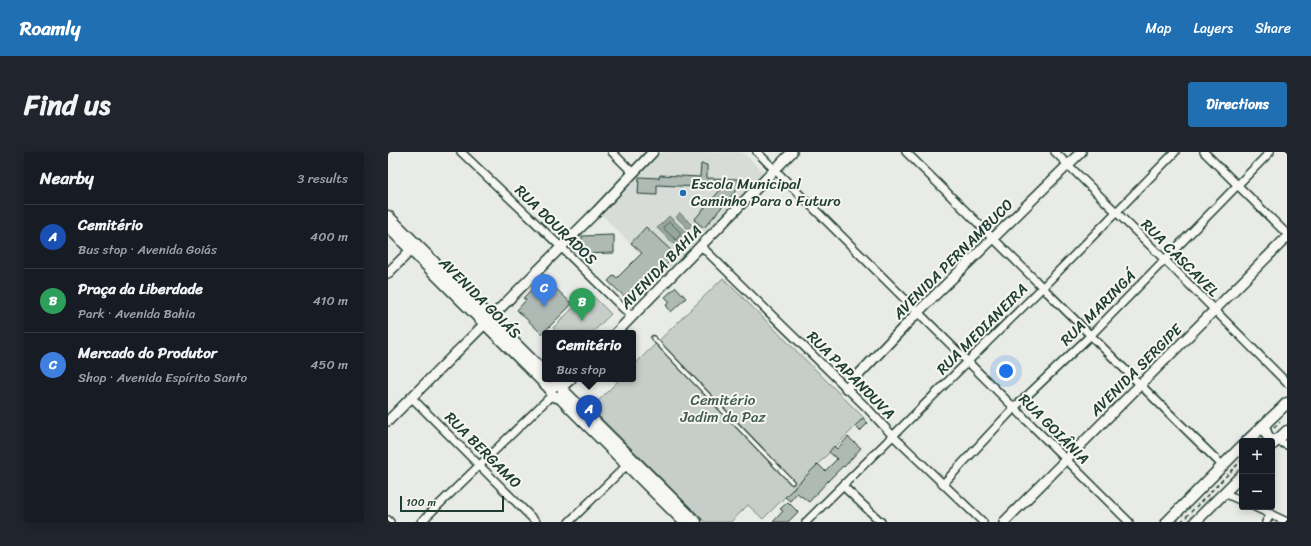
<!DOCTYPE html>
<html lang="en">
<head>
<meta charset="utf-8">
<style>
  :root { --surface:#171b24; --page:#20242c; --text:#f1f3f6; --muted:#9ea1a6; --line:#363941; --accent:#1f6fb2 }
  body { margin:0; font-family:Sriracha,sans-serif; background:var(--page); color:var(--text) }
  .controls { position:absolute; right:12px; bottom:12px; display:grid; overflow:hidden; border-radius:4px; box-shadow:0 2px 10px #0003 }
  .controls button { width:36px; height:36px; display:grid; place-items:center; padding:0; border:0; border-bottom:1px solid var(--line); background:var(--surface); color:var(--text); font:20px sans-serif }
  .scale { position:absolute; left:12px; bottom:10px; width:104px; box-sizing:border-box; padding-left:4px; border:2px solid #1f3d34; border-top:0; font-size:11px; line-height:14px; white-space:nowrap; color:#1f3d34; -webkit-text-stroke:3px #f6f6f2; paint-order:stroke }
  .you { position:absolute; left:618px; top:219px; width:14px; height:14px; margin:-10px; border:3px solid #fff; border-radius:50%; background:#1a73e8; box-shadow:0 0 0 6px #1a73e833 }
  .badge { display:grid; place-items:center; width:26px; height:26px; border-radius:50%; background:var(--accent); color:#fff; font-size:13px; font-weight:700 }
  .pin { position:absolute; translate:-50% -33px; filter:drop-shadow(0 1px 2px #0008) }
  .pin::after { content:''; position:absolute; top:21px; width:14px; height:12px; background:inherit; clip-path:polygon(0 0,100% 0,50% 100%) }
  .popup { position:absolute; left:154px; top:178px; width:94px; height:52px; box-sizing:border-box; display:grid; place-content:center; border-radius:4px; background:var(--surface); filter:drop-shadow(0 1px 3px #0005); font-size:13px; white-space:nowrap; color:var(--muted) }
  .popup b { font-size:15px; color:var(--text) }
  .popup::after { content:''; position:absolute; left:50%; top:100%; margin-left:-8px; border:8px solid transparent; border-top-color:var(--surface) }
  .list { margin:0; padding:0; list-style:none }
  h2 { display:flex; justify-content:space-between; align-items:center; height:52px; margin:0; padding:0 16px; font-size:17px }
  h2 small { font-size:13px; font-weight:400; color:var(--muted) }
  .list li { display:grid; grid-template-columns:26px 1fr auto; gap:12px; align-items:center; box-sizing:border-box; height:64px; padding:0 16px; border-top:1px solid var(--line) }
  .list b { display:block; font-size:15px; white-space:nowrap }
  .list p { margin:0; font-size:13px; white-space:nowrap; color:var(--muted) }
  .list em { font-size:13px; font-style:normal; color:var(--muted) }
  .map { position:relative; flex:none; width:899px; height:370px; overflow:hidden; border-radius:4px }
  header { display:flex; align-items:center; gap:24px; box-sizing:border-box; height:56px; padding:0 20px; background:var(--accent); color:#fff }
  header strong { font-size:19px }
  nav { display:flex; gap:22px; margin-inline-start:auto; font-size:14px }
  .intro { display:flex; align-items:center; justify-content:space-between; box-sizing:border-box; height:96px; padding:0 24px }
  h1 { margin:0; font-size:28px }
  .button { padding:10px 18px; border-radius:4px; background:var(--accent); color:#fff; font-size:14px; font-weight:700 }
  main { display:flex; gap:24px; padding:0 24px }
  aside { flex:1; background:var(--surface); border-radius:4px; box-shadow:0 2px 10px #0003 }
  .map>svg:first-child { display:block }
  .built { fill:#d8dcd8 }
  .green { fill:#c7cec9; stroke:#73867e }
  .water { fill:#99a6a0; stroke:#687c75 }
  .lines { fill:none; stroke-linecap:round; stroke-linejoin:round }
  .shore { stroke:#50675f; stroke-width:1 }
  .building { fill:#b0bab5; stroke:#1f3d34 }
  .service-casing { stroke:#1f3d34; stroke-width:6 }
  .minor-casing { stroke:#1f3d34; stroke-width:10 }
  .tertiary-casing { stroke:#1f3d34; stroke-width:12 }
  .secondary-casing { stroke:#1f3d34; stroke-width:13 }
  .path { stroke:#1f3d34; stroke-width:1.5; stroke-dasharray:4 3; stroke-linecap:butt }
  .service { stroke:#f6f6f2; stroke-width:3.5 }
  .minor { stroke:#f6f6f2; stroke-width:7 }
  .tertiary { stroke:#f6f6f2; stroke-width:9 }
  .secondary { stroke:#f6f6f2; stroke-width:10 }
  .poi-dot { fill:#1f6fb2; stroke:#f6f6f2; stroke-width:1.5 }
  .labels { text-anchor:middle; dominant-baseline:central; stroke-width:4; stroke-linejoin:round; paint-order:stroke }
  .poi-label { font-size:15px; fill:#1f3d34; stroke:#f6f6f2; text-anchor:start }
  .street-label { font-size:15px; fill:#1f3d34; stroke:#f6f6f2 }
  .park-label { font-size:15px; fill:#415a52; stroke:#f6f6f2 }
</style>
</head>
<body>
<header>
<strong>Roamly</strong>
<nav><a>Map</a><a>Layers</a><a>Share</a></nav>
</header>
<div class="intro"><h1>Find us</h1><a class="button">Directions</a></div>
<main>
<aside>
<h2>Nearby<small>3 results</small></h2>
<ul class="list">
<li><span class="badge" style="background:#1a4fb4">A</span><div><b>Cemitério</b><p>Bus stop · Avenida Goiás</p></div><em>400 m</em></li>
<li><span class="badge" style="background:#2e9e5b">B</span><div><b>Praça da Liberdade</b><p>Park · Avenida Bahia</p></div><em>410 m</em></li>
<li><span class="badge" style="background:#3f7fe0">C</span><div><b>Mercado do Produtor</b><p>Shop · Avenida Espírito Santo</p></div><em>450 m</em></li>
</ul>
</aside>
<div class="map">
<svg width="899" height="370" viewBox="0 0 899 370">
  <rect width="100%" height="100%" fill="#e9ebe7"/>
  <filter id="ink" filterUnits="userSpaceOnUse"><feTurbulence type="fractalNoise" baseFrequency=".025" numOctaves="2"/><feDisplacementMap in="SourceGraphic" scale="8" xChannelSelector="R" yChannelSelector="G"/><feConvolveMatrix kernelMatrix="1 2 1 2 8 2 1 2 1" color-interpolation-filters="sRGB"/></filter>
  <g filter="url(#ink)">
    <path class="built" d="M274 0H354L376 20 274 124 214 63Z"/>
    <g class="green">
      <path d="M335 126 476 266 375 367 360 353 343 370H317L203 256 232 227H245V214Z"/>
      <path d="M201 140 223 162 204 181H170L165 176Z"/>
    </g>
    <g class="water">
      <path d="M292 61 304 73 300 77 288 65Z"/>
      <path d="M281 64 300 82 288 94 269 76Z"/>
    </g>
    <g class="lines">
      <path class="shore" d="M282 70 293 81 288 88 276 77V75Z"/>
    </g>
    <g class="building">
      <path d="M313 12 319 13V26L350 27V36L316 76 306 68 334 36 269 33V43L250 42 251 25 271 26 272 23 312 25Z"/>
      <path d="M258 75 288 103 272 119 271 117 241 149 220 129 226 123 229 126 254 101 243 91Z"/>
      <path d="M226 83V101L194 102V84Z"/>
      <path d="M156 125 184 152 154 182 129 158 138 148 135 146Z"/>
      <path d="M288 135 298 146 283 160 278 153 282 150 277 145Z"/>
      <path d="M475 266 480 271 472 279 467 274Z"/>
      <path d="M460 285 473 296 456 315 455 314 438 331 421 350 409 341 402 349 397 345 430 312 437 319 449 307 441 300 446 294 449 297Z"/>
      <path d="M400 350 410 360 400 370H385L395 359 392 357Z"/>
    </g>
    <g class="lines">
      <g class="service-casing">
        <path id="service" d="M265 186 404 330"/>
      </g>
      <g class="minor-casing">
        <g id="minor">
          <path d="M73 0 173 95 244 165"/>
          <path d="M224 0 245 21"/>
          <path d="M369 0 741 370"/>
          <path d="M518 0C624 104 728 210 834 313"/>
          <path d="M667 0 776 107 899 231"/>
          <path d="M816 0 899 82"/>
          <path d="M313 94 480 257 505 284 595 370"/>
          <path d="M24 246 148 370"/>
          <path d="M889 289 899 293"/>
          <path d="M556 331 626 256 703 183 882 0"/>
          <path d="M455 334 493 370"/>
          <path d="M836 341 854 349"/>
          <path d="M867 355 899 370"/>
          <path d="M0 368 2 370"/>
          <path d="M33 370 164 243"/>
          <path d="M181 370 241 311"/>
          <path d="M418 370 655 135 787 0"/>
          <path d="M878 370 883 362"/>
        </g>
      </g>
      <g class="tertiary-casing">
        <g id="tertiary">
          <path d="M0 121 23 98"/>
          <path d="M228 181 404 0"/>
          <path d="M174 235 183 227"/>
          <path d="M458 236 530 160 693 0"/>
          <path d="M0 269 209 59 265 0"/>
          <path d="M616 370 899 85"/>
        </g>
      </g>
      <g class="secondary-casing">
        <g id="secondary">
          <path d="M0 64 157 221"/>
          <path d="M0 75 163 238"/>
          <circle cx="169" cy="239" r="6"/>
          <path d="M176 239 308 370"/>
          <path d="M171 245 296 370"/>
          <path d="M876 273C878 281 879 288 889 289"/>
          <path d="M859 289 899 251"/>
          <path d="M885 292 899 279"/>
          <path d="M779 370 854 294"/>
          <path d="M807 370 854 323"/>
        </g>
      </g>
      <g class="path">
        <path d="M886 276 892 270"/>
        <path d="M793 370 854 308"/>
      </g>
      <use href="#service" class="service"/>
      <use href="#minor" class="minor"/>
      <use href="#tertiary" class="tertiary"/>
      <use href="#secondary" class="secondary"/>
    </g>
  </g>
  <circle class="poi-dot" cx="295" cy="41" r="4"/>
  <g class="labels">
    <g class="poi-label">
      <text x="303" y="32">Escola Municipal<tspan x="303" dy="17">Caminho Para o Futuro</tspan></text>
    </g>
    <g class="street-label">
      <text transform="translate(168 73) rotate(44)">RUA DOURADOS</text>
      <text transform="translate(792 106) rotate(45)">RUA CASCAVEL</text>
      <text transform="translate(565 107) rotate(-45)">AVENIDA PERNAMBUCO</text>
      <text transform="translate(273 115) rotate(-46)">AVENIDA BAHIA</text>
      <text transform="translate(92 146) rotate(45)">AVENIDA GOIÁS</text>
      <text transform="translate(710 156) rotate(-45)">RUA MARINGÁ</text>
      <text transform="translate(594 177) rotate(-45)">RUA MEDIANEIRA</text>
      <text transform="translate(748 218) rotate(-45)">AVENIDA SERGIPE</text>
      <text transform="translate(463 223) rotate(45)">RUA PAPANDUVA</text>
      <text transform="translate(666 277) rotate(45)">RUA GOIÂNIA</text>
      <text transform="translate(95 298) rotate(45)">RUA BERGAMO</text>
    </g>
    <g class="park-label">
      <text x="335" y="248">Cemitério<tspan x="335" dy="17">Jadim da Paz</tspan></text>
    </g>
  </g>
</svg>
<div class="controls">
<button>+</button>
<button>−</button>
</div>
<div class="scale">100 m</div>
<div class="you"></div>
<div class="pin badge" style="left:201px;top:276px;background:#1a4fb4">A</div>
<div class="popup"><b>Cemitério</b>Bus stop</div>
<div class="pin badge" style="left:194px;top:169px;background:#2e9e5b">B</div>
<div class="pin badge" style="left:156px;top:155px;background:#3f7fe0">C</div>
</div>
</main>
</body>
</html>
